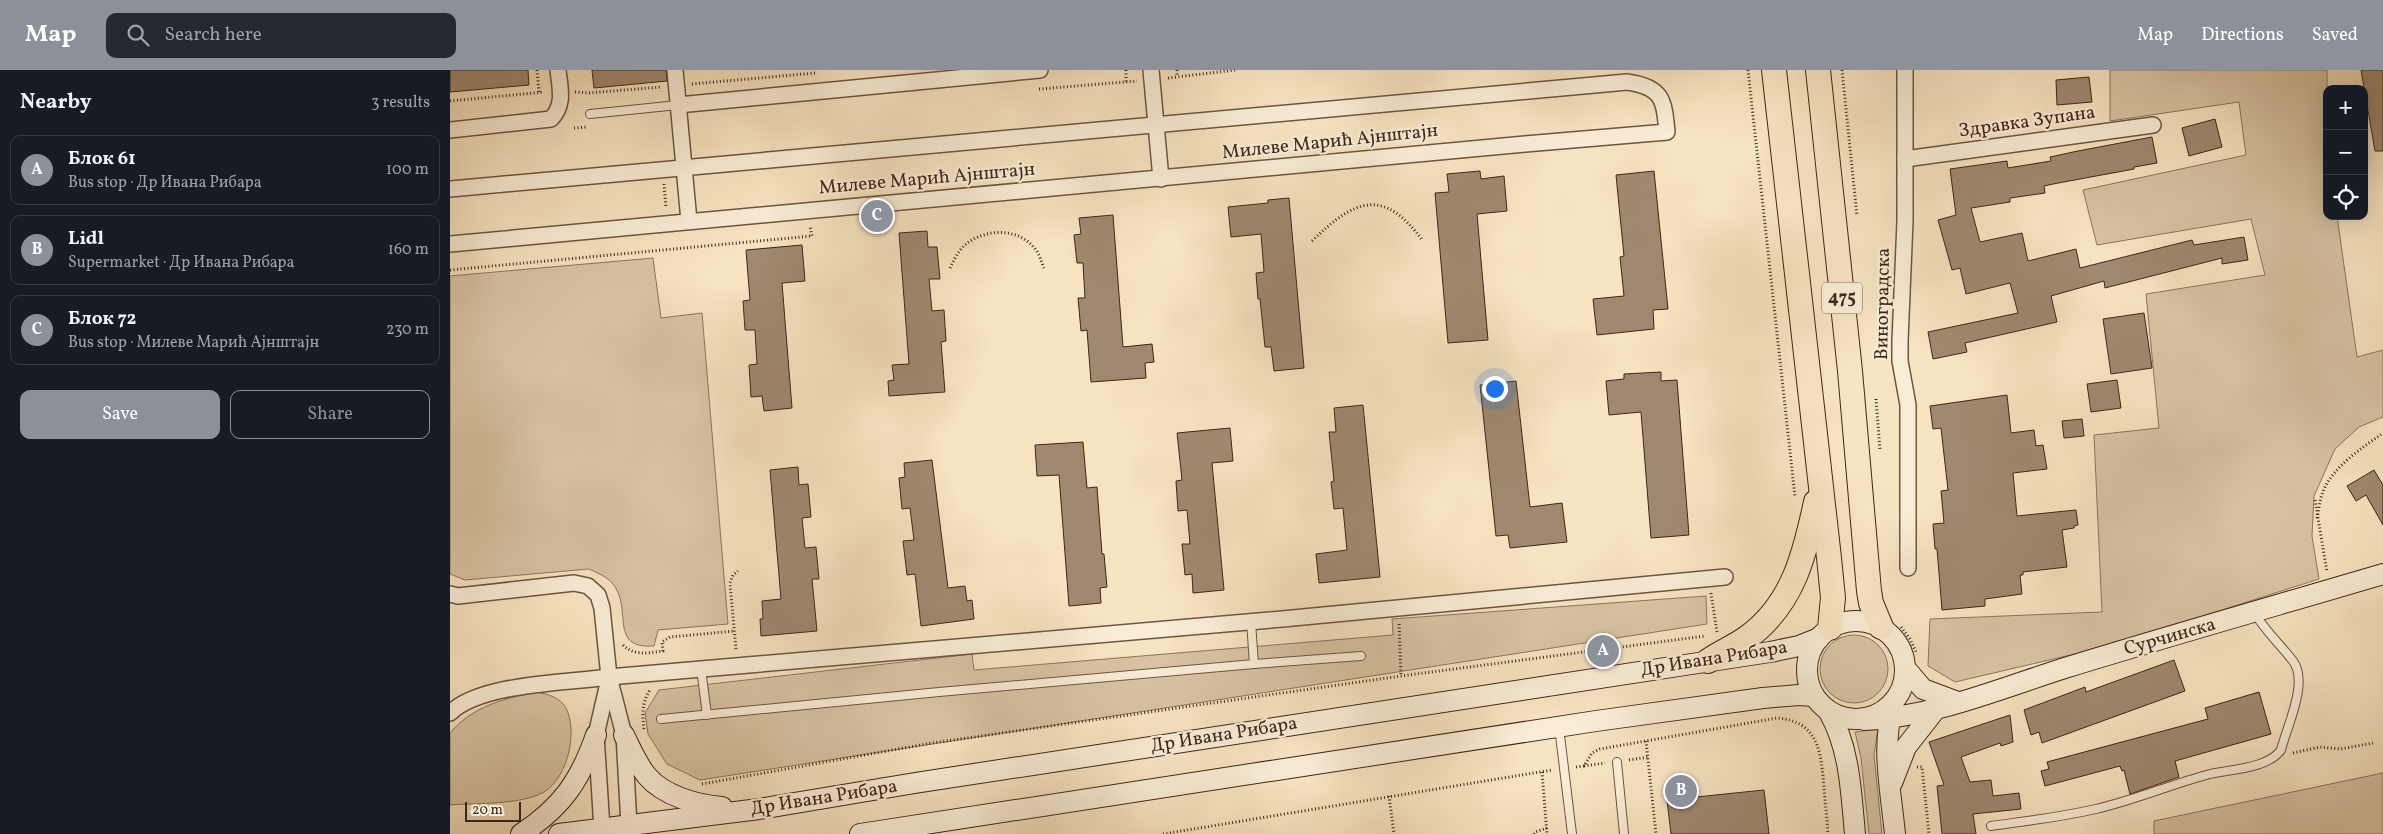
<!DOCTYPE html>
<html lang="en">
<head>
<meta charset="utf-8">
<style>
  :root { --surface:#171b24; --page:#242831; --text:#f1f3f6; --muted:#9ea1a6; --line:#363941; --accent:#8c9099 }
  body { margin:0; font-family:Vollkorn,serif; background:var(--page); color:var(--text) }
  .controls { position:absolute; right:15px; top:15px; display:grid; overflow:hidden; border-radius:10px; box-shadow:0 5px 20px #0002 }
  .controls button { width:45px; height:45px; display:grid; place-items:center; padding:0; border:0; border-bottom:1px solid var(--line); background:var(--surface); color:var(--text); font:25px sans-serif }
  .scale { position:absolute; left:15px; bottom:12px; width:56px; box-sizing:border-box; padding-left:5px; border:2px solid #3f2618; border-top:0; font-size:14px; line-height:18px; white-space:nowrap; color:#3f2618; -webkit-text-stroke:4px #faedd7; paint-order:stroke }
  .you { position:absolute; left:1044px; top:318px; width:18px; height:18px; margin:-12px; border:4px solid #fff; border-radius:50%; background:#1a73e8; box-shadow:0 0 0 8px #1a73e833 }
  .badge { display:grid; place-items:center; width:32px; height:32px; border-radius:50%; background:var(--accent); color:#fff; font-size:16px; font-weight:700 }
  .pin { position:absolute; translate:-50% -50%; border:2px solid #fff; box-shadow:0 1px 5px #0006 }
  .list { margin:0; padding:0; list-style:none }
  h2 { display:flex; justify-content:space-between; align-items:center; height:65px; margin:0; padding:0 20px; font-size:21px }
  h2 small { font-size:16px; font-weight:400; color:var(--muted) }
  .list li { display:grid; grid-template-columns:32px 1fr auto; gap:15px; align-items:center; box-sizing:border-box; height:70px; margin:0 10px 10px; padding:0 10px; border:1px solid var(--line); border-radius:10px }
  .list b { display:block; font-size:19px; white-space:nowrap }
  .list p { margin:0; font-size:16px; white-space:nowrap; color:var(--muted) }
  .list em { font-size:16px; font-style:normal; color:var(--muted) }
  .actions { display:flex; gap:10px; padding:15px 20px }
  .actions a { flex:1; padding:11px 0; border:1px solid var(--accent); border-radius:10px; text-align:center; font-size:18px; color:var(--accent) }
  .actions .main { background:var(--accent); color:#fff }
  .icon { flex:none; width:28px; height:28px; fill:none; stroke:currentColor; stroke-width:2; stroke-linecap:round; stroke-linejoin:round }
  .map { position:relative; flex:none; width:1933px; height:764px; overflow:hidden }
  header { display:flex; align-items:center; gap:30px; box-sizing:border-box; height:70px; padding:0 25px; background:var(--accent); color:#fff }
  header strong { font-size:24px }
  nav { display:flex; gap:28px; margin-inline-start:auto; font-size:18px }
  .search { width:350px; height:45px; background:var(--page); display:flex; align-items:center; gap:12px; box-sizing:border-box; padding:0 18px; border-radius:10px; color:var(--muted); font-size:19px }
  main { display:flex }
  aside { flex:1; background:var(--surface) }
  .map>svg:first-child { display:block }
  .green { fill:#d8c4a4; stroke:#8c755e }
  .building { fill:#9f8970; stroke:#3f2618 }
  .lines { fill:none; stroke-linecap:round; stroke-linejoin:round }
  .service-casing { stroke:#6d5642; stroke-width:10 }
  .minor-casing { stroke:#6d5642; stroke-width:18 }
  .secondary-casing { stroke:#3f2618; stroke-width:22 }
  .trunk-casing { stroke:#3f2618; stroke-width:26 }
  .path { stroke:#3f2618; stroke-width:3; stroke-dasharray:1 2.5; stroke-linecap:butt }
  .service { stroke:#faedd7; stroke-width:8 }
  .minor { stroke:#faedd7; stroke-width:15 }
  .secondary { stroke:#faedd7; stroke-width:20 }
  .trunk { stroke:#f7e4c1; stroke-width:24 }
  .labels { text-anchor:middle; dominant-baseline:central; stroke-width:4.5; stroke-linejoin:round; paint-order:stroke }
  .shield { fill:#faedd7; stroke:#776251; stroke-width:1 }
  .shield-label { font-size:18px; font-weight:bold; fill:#3f2618 }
  .street-label { font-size:19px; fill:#3f2618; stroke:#faedd7 }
</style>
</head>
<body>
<header>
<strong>Map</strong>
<div class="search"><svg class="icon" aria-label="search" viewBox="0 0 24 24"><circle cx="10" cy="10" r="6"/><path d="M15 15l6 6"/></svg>Search here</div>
<nav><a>Map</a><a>Directions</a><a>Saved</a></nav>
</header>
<main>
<aside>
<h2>Nearby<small>3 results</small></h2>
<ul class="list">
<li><span class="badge">A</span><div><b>Блок 61</b><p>Bus stop · Др Ивана Рибара</p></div><em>100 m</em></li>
<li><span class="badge">B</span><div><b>Lidl</b><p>Supermarket · Др Ивана Рибара</p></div><em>160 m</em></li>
<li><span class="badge">C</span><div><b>Блок 72</b><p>Bus stop · Милеве Марић Ајнштајн</p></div><em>230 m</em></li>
</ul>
<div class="actions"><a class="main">Save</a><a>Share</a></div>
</aside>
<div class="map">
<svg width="1933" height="764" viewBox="0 0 1933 764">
  <rect width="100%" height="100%" fill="#f7e4c1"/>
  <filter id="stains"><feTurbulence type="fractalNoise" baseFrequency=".004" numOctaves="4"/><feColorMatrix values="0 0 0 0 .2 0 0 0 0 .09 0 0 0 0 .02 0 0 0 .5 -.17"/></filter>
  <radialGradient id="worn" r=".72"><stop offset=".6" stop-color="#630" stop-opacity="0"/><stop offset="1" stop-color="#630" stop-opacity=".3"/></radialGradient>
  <g class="green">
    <path d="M1660 0H1877V146H1887L1907 287 1933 280V347L1909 357 1885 379 1864 426 1862 466 1869 509 1659 576 1505 612 1478 596 1480 549 1652 542 1644 365 1709 358 1696 224 1815 205 1801 149 1647 175 1633 120 1796 85 1789 32 1660 51Z"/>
    <path d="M203 188 211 248 252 243 278 554 208 560 204 576C157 579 184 538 162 513 156 506 147 503 139 499L15 510 0 504V206Z"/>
    <path d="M1256 526 1257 554 250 710 217 694 198 664 195 643 209 620 522 584 524 600 943 565 942 549Z"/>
    <circle cx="1404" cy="599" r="34"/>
    <path d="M86 622C97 624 110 627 116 638 128 662 118 707 94 722 72 735 26 733 0 735V663C23 636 53 629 86 622Z"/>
    <path d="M1428 659 1424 685 1432 764H1419L1411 688 1405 662Z"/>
    <path d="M1933 703V764H1704V751Z"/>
  </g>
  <g class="building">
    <path d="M0 0H78L79 15 0 22Z"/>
    <path d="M142 0H216L217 11 144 18Z"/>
    <path d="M1911 0H1933V81H1925Z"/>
    <path d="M1639 7 1642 32 1607 35 1606 10Z"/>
    <path d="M1765 49 1772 77 1739 86 1732 58Z"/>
    <path d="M1702 67 1707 93 1684 97V99L1603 114 1594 116 1595 123 1560 128V132L1521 138 1530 172 1572 163 1578 191 1626 179 1630 198 1742 170 1744 175 1794 167 1798 190 1772 194V188L1655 218 1654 211 1601 226 1607 252 1515 273 1517 282 1483 289 1478 262 1568 243 1560 213 1516 224 1510 198 1502 200 1488 150 1506 145 1500 99 1557 91 1558 98 1601 91 1600 87 1628 81Z"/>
    <path d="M1030 101 1031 109 1054 106 1057 141 1027 144 1038 270 998 273 985 123 999 122 997 104Z"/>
    <path d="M1204 101 1218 239 1203 240 1204 259 1147 265 1143 229 1174 226 1170 187 1174 186 1166 105Z"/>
    <path d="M839 128 854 298 824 301 821 277H815L810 229H808L806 203 814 202 811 164 781 167 778 137 818 133V130Z"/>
    <path d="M663 145 673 277 702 274 704 292 695 293 696 308 641 312 637 260 631 261 628 228H635L633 193H627L624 165 631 164 629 148Z"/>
    <path d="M477 161 478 177H487L490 209H479L482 241 494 240 496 271 491 272 495 322 439 326 438 311 444 310 442 295 459 294 449 163Z"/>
    <path d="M352 175 355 211 332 213 342 338 314 341 312 326 301 327 299 295 307 294 305 260H295L293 231 300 230 296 180Z"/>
    <path d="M1694 243 1702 298 1661 304 1653 249Z"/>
    <path d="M1211 302V311L1227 310 1239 465 1201 468 1191 342 1159 345 1156 311 1174 309V304Z"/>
    <path d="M1667 310 1671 338 1641 342 1637 314Z"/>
    <path d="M1066 311 1080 437 1112 433 1117 472 1060 478 1058 465 1046 466 1030 315Z"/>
    <path d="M1557 325 1561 363 1584 360 1586 376 1593 375 1597 399 1563 403 1567 446 1626 440 1628 455 1624 456V458L1612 460 1617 497 1573 502V505H1570L1572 524 1535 529V536L1492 540 1487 479H1485L1483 454 1494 453 1491 421 1498 420 1491 358 1483 359 1480 336Z"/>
    <path d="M913 335 930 507 869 513 866 484 897 480 893 438 884 439 881 412 884 411 879 362H886L884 338Z"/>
    <path d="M1632 349 1634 366 1614 368 1612 351Z"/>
    <path d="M780 358 783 391 762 393 774 520 743 523 742 504 735 505 732 474H740L737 440 728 441 726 411 732 410 727 363Z"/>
    <path d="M633 372 637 418 647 417 652 484H654L657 517 650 518 651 533 619 536 609 405 587 406 585 375Z"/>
    <path d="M482 390 498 518 515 516 517 531 522 530 524 549 471 556 465 504 457 505 453 471 464 470 460 438 452 439 449 408 455 407 454 393Z"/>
    <path d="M348 397 349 415 358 414 361 447 352 448 355 478 366 477 369 509H362L367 561 311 566 310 549H313L312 531 331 529 320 400Z"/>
    <path d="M1924 400 1933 415V455L1916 425 1906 431 1897 416Z"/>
    <path d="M1724 590 1735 621 1592 673 1589 662 1581 665 1574 640 1635 617 1636 622Z"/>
    <path d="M1809 622 1821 664 1725 691 1729 707 1680 724 1674 700 1672 701 1670 696 1595 716 1591 701 1599 699 1597 692 1758 649 1755 638Z"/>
    <path d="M1560 645 1563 672 1551 676 1550 673 1511 687 1520 712 1541 710 1543 726 1569 723 1571 739 1523 744 1526 764H1492L1487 716 1494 715 1479 672Z"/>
    <path d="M1314 720 1319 764H1221L1217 730Z"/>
  </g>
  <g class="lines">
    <g class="service-casing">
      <g id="service">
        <path d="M140 44 228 35"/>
        <path d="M801 552 804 594 911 586"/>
        <path d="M251 599 257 645"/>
        <path d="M211 649 489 622 804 594"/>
        <path d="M1109 657 1122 764"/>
        <path d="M1167 692 1174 764"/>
        <path d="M1541 756C1576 751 1611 747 1646 739 1685 730 1722 714 1760 704 1781 699 1817 699 1831 680 1837 656 1859 612 1843 591 1830 574 1815 561 1804 542"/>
      </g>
    </g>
    <g class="minor-casing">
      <g id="minor">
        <path d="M225 0 239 151"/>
        <path d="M701 0 711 109"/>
        <path d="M1455 0V151L1450 271V291L1458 335V498"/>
        <path d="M228 35 590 0"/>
        <path d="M0 60 101 49C115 35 110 18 108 0"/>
        <path d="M1455 89 1703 55"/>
        <path d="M0 119 1177 12C1213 17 1214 30 1217 62L1075 74 0 174"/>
        <path d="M0 524 8 526 124 513 138 516 148 525 152 538 159 607 174 665 179 755"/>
        <path d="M0 643C31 613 116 613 159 607L832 549 1275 507"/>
        <path d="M152 759 146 665 159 609"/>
      </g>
    </g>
    <g class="secondary-casing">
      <g id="secondary">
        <circle cx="1406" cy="600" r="49"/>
        <path d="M1456 599 1473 619 1508 632"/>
        <path d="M1443 636C1431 678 1441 722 1445 764"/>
        <path d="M1379 642C1400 679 1401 722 1405 764"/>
        <path d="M1414 650C1484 647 1551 618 1618 597 1722 565 1828 535 1933 504"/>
        <path d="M174 665C181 679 187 694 197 706 214 726 247 735 272 737"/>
        <path d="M1442 713 1456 677 1485 640"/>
        <path d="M71 764C112 737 130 711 146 665"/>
        <path d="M109 764 309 739 465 713 1320 582 1349 576 1369 568"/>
        <path d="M410 764 1146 651 1313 628 1349 625 1364 626"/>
      </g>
    </g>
    <g class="trunk-casing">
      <g id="trunk">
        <path d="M1324 0 1379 488 1383 528 1380 558"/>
        <path d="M1368 0 1400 301 1419 521 1421 533 1431 557"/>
        <path d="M1258 591C1271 582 1286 576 1298 567 1343 534 1355 484 1366 432"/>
      </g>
    </g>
    <g class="path">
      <path d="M87 0 89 22"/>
      <path d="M676 0V12"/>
      <path d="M727 0V6"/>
      <path d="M1298 0 1345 427"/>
      <path d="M1392 0 1407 146"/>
      <path d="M718 8 785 0"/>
      <path d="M242 14 365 3"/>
      <path d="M589 19 687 11"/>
      <path d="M125 22 138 23 211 17"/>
      <path d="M0 31 94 22"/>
      <path d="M124 58 137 57"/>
      <path d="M214 114 216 138"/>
      <path d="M862 171C904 130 933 116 973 171"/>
      <path d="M500 198C504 190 508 181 515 175 535 158 569 157 586 180 590 185 591 192 594 198"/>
      <path d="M0 200 362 166 360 156"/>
      <path d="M1426 329 1430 380"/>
      <path d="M1865 430 1877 502"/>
      <path d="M1867 448C1869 438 1870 427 1875 417 1886 395 1913 377 1933 363"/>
      <path d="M1261 523 1267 562"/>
      <path d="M949 554 951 606"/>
      <path d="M1451 557 1460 569 1467 584"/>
      <path d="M173 575C184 586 198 583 213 581L212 572 220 567 285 561"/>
      <path d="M286 579 280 513 283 505 288 501"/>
      <path d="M194 659C192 645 192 632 200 620"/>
      <path d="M1196 671 1206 764"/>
      <path d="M1843 683 1870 677 1891 679 1923 673"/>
      <path d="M1179 690 1198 687"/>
      <path d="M1134 696 1155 693"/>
      <path d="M1126 697 1134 696 1142 683 1150 679 1327 648C1369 651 1371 683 1374 717 1375 733 1377 748 1378 764"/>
      <path d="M1467 697H1472L1479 764"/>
      <path d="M1092 702 1097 764"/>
      <path d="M252 714 482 673 951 606 1255 566"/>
      <path d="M939 726 944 764"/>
      <path d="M713 764 1102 700"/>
      <path d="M1084 764 1085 762 1097 758"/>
    </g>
    <use href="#service" class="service"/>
    <use href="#minor" class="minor"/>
    <use href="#secondary" class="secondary"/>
    <use href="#trunk" class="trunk"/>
  </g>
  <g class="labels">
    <rect class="shield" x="1372" y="212.5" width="40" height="31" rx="4"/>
    <g class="shield-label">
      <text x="1392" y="228">475</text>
    </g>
    <g class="street-label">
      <text transform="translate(1577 52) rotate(-8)">Здравка Зупана</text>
      <text transform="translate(880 72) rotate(-6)">Милеве Марић Ајнштајн</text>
      <text transform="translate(477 109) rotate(-5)">Милеве Марић Ајнштајн</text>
      <text transform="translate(1433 234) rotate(-89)">Виноградска</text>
      <text transform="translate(1720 567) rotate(-16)">Сурчинска</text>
      <text transform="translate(1264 589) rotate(-9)">Др Ивана Рибара</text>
      <text transform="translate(774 665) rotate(-9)">Др Ивана Рибара</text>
      <text transform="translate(374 728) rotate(-9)">Др Ивана Рибара</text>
    </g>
  </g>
  <rect width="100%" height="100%" filter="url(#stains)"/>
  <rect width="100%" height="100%" fill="url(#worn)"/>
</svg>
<div class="controls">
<button>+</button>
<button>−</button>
<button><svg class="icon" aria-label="locate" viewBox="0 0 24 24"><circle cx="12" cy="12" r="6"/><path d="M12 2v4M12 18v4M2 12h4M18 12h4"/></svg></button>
</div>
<div class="scale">20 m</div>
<div class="you"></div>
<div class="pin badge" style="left:1153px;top:581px">A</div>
<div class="pin badge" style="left:1231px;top:721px">B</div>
<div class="pin badge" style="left:427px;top:146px">C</div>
</div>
</main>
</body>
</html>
